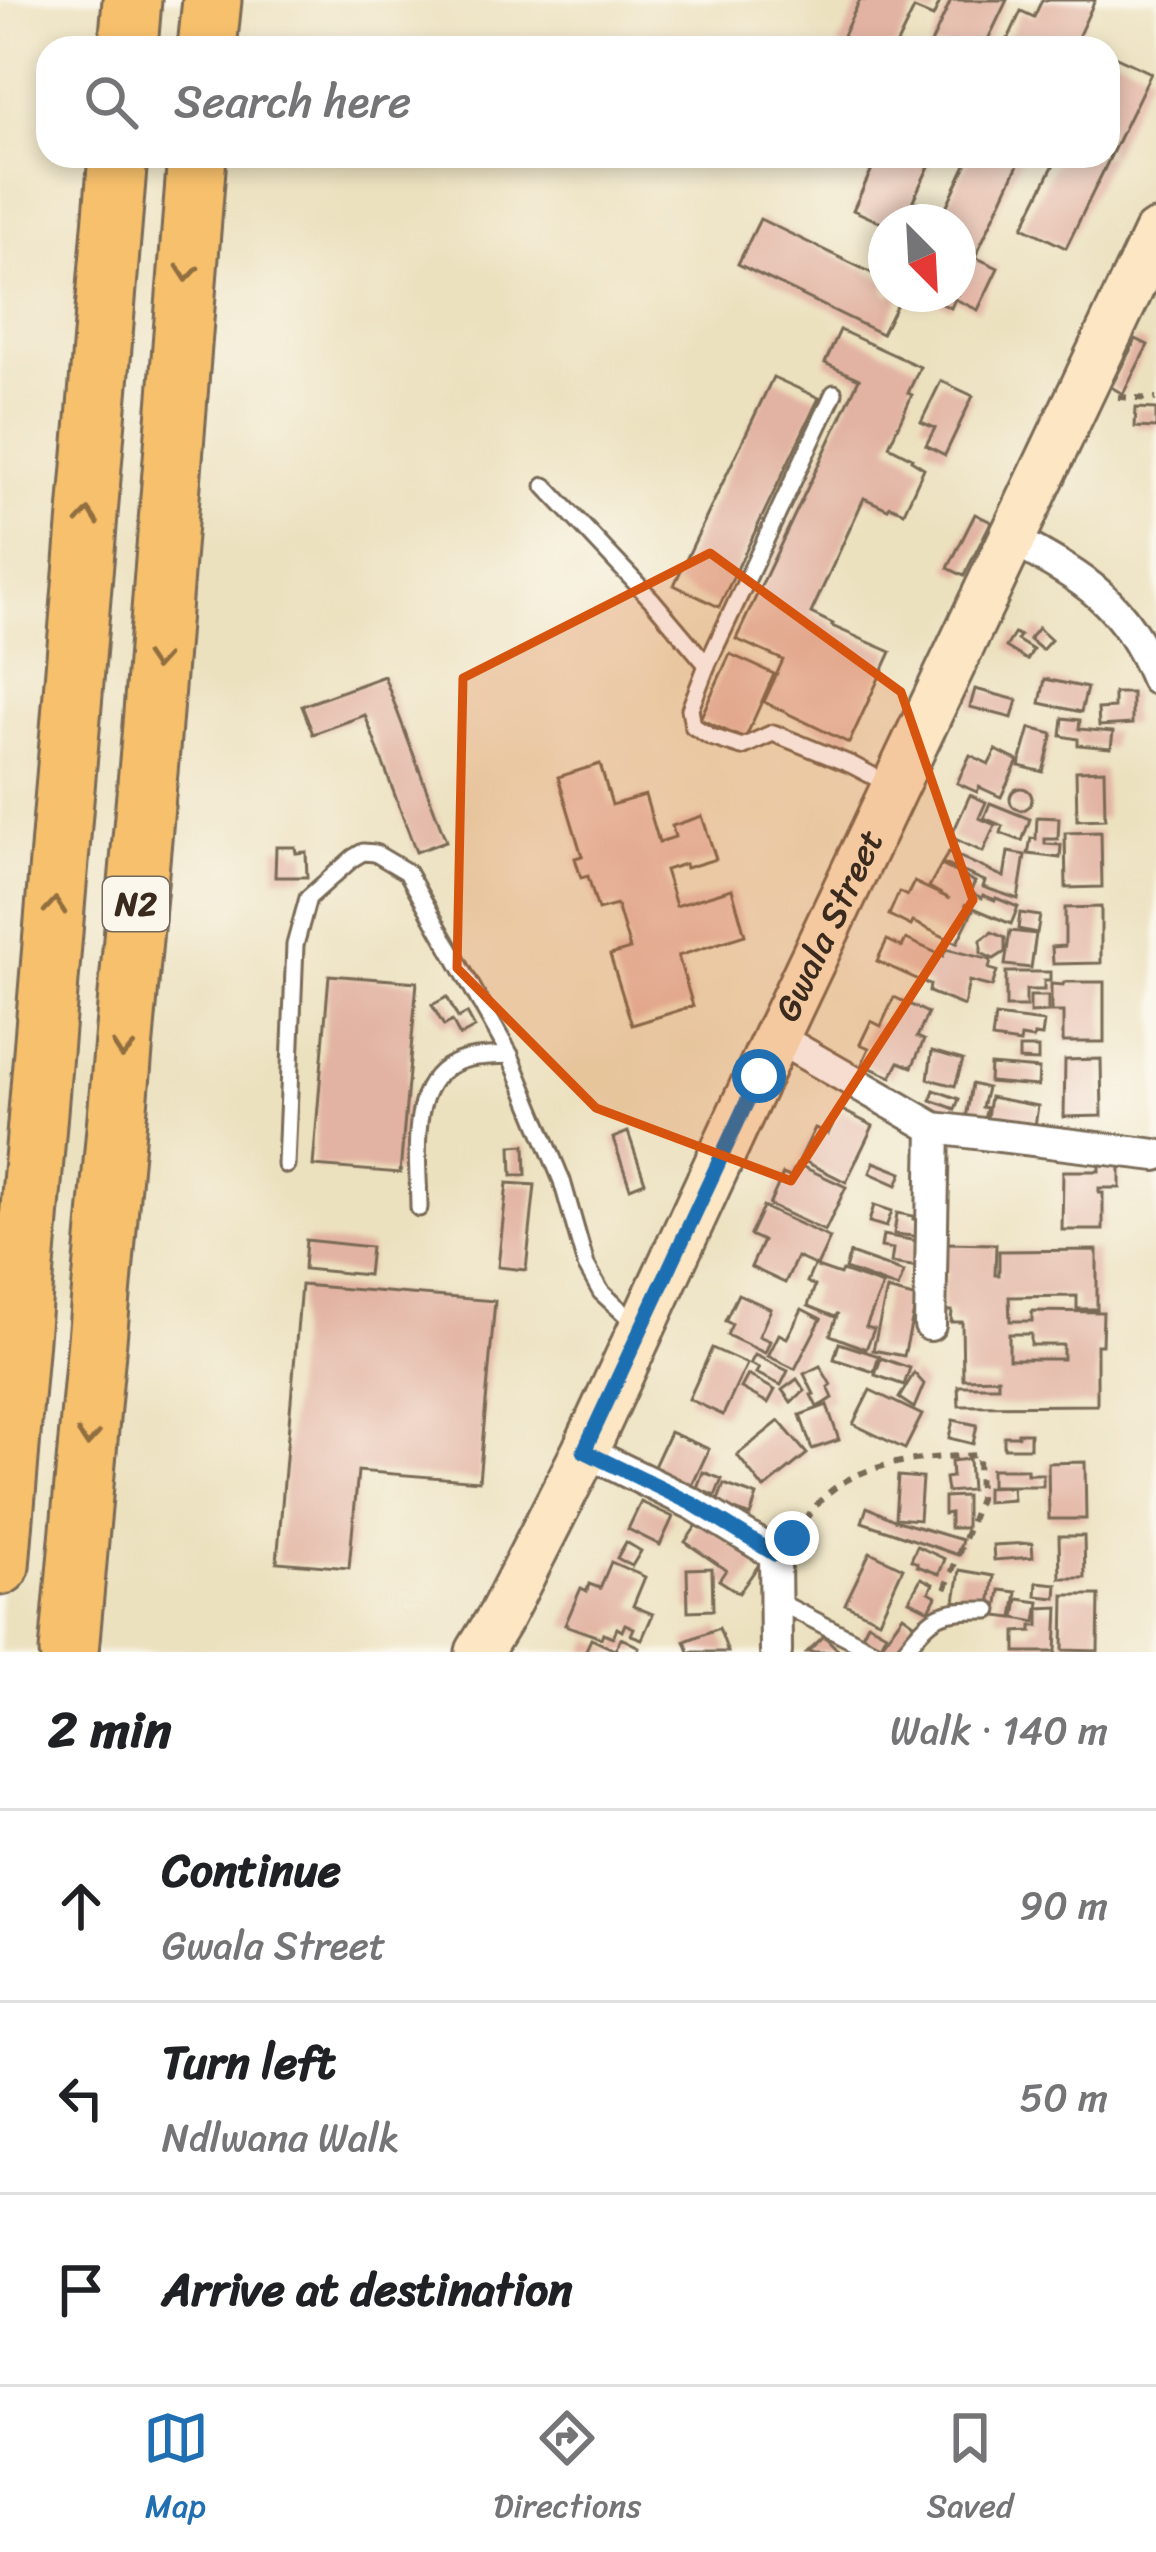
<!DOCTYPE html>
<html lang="en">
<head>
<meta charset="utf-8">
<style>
  :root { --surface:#fff; --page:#f6f6f6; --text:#202124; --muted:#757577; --line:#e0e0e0; --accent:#1f6fb2 }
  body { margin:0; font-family:Sriracha,sans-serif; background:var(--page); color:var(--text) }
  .compass { position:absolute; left:868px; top:204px; width:108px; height:108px; border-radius:50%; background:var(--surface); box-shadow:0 6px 18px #0003; rotate:156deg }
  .stop { position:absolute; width:36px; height:36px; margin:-27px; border:9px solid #1f6fb2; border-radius:50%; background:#fff }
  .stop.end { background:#1f6fb2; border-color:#fff; box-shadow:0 3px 12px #0008 }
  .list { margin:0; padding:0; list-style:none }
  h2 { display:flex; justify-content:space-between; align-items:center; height:156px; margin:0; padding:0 48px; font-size:51px }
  h2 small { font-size:39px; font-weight:400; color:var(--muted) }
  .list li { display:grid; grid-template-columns:78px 1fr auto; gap:36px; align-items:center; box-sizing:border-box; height:192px; padding:0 48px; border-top:3px solid var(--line) }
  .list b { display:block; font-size:45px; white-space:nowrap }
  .list p { margin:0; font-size:39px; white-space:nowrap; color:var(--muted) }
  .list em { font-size:39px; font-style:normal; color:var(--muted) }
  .icon { flex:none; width:66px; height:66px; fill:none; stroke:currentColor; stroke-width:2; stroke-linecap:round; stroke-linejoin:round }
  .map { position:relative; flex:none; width:1156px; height:1652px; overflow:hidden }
  .search { position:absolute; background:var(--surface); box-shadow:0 6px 18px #0003; left:36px; right:36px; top:36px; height:132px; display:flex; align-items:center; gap:30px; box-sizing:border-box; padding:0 42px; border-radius:36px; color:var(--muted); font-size:45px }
  .sheet { height:732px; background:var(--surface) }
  nav { display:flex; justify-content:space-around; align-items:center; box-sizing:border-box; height:168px; border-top:3px solid var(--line); background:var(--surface); font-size:33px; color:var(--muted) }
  nav a { display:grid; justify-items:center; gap:6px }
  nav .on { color:var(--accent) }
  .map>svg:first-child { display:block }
  .building { fill:#e2b3a2; fill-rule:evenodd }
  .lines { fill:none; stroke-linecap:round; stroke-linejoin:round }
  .lane-casing { stroke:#796a56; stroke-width:21 }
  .street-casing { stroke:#796a56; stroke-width:36 }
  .secondary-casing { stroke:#796a56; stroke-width:51 }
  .highway-casing { stroke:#796a56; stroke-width:63 }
  .path { stroke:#796a56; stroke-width:6; stroke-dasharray:9 9; stroke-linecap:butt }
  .lane { stroke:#fff; stroke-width:15 }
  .street { stroke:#fff; stroke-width:30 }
  .secondary { stroke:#fce6c4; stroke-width:45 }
  .highway { stroke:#f7c06c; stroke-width:57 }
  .oneway { stroke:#906e41 }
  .route { stroke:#1f6fb2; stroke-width:15 }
  .marked { fill:#d7540e; fill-opacity:0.2; stroke:#d7540e; stroke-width:9; stroke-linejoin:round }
  .labels { text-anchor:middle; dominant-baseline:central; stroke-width:9; stroke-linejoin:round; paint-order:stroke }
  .shield { fill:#fbf7ec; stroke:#75685c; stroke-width:3 }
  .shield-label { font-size:33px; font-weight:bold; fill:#3b2a1e }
  .street-label { font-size:36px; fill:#3b2a1e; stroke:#fbf7ec }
</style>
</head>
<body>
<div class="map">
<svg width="1156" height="1652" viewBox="0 0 1156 1652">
  <rect width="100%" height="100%" fill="#fbf7ec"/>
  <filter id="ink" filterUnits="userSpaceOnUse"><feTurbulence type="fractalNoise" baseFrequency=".00833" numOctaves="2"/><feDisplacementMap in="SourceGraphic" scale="24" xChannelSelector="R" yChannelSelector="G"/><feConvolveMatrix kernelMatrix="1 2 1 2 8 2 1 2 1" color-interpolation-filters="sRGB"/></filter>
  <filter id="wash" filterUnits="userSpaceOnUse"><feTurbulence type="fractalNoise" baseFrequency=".004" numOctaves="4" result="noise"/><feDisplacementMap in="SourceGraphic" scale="48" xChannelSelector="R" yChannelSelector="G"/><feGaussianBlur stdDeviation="2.7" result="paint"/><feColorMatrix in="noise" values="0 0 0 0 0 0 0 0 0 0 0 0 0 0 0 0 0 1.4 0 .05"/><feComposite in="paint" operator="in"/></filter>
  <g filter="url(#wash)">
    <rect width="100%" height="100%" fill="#ece1bf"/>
    <g id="blocks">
      <g class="building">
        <path d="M860 0H941L933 17 914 9 895 48H837Z"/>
        <path d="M951 0H1007L984 48H929Z"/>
        <path d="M1042 0H1095L1073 48H1004L1021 11 1034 17Z"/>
        <path d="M1108 53 1151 73 1066 248 1023 227 1058 156H1108Z"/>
        <path d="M878 156H934L913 200 934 210 928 222H912L905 218 903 222H886V225L853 210Z"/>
        <path d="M970 156H1022L975 257 998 268 978 310 955 299 951 308 920 294H958V222H939Z"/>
        <path d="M760 219 886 280V294H902L882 334 738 264Z"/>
        <path d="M840 330 920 367 908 393 912 395 889 446 912 458 911 460 924 468 904 512 890 506 888 509 864 498 811 613 833 624 832 626 891 652 849 743 764 702 783 660 736 639 859 379 825 363Z"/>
        <path d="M1136 339 1148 345 1123 394 1111 387Z"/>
        <path d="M773 377 819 398 719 607 674 585Z"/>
        <path d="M941 381 973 396 945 455 926 445 935 428 921 422Z"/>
        <path d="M1136 408 1156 409V428L1135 427Z"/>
        <path d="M975 514 991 522 964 576 948 568Z"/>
        <path d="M1038 628 1051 640 1042 650 1029 639Z"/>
        <path d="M1015 633 1020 636 1017 640 1033 650 1027 660 1006 647Z"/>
        <path d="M730 654 774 674 745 739 700 719Z"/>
        <path d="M384 676 446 841 416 852 365 715 313 734 302 706Z"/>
        <path d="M1045 679 1087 688 1081 712 1040 703Z"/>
        <path d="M975 689 1017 700 1012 718 970 707Z"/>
        <path d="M1114 693H1132V724L1099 726 1098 709 1114 708Z"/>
        <path d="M1063 718 1080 720 1079 729 1113 732 1111 748 1078 745V739L1061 736Z"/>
        <path d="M1030 728 1053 734 1043 772 1019 766Z"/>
        <path d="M996 750 1018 761 1001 797 979 787 977 792 957 783 970 755 989 764Z"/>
        <path d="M600 764 612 805 645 795 659 842 675 837 672 826 702 816 716 859 686 868 685 864 665 870 676 906 732 889 745 935 678 956 693 1006 632 1025 610 955 630 949 617 905 598 910 588 876 581 878 575 858 582 856 558 777Z"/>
        <path d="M1104 770 1105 819 1077 820 1076 771Z"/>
        <circle cx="1021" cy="799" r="11"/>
        <path d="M970 795 986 802 979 818 995 825 983 852 951 837Z"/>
        <path d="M990 803 1030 819 1022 841 1001 833 1003 826 984 818Z"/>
        <path d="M1037 817 1059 818 1058 839H1045V844L1061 845 1060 858 1028 854 1031 838 1036 839Z"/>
        <path d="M1101 832 1102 887 1066 888 1065 833Z"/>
        <path d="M276 847H295L296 853 306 852 307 877H275Z"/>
        <path d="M949 852 1004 877 1008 852 1025 855 1018 899 983 887 985 881 942 863Z"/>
        <path d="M941 865 975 882 970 892 982 898 983 895 995 900 996 898 1018 907 1011 924 964 904 973 910 957 943 913 922 911 926 889 915 899 892 907 896 914 882 950 899 929 887Z"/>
        <path d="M1101 907V963L1053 964 1052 947 1065 946V908Z"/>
        <path d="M1020 913 1040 916 1037 933 1018 929Z"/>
        <path d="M1010 931 1036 934 1031 968 1005 965Z"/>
        <path d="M992 932 1005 938V952L994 959 981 953V940Z"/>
        <path d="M906 939 943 956 946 949 991 960 989 969 997 971 992 987 969 981 964 1006 929 992 930 985 877 961 887 940 902 947Z"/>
        <path d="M1006 972H1050V981H1044V990H1026V1007H1006Z"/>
        <path d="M329 975 417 982 400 1173 313 1166Z"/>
        <path d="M1064 982H1104V1042H1063V1012H1051V984L1063 985Z"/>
        <path d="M1030 996H1048V1012L1030 1013Z"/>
        <path d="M447 997 458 1018 467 1013 475 1028 460 1036 452 1021 444 1026 432 1005Z"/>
        <path d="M894 997 928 1013 917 1037 924 1040 912 1067 899 1062 891 1077 862 1064 869 1048 860 1044 871 1021 881 1026Z"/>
        <path d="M995 1016 1044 1022 1042 1036 1034 1035 1033 1039 1021 1037 1020 1043 992 1039Z"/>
        <path d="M1019 1048H1038V1061L1019 1060Z"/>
        <path d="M932 1051 963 1060 955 1086 928 1079Z"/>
        <path d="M1101 1059 1102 1116 1064 1117 1065 1060Z"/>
        <path d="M990 1065 1039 1069 1038 1086 989 1082Z"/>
        <path d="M972 1084 987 1088 982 1107 987 1108 983 1123 966 1118Z"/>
        <path d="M934 1090 959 1099 955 1109 931 1100Z"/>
        <path d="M990 1097 1038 1106 1035 1126 1015 1122 1013 1129 986 1124Z"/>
        <path d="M840 1109 873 1126 846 1182 800 1159 815 1128 828 1134Z"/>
        <path d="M628 1132 645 1182 630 1188 613 1138Z"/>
        <path d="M525 1145 526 1175H512L511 1146Z"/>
        <path d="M874 1162 902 1173 897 1185 870 1173Z"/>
        <path d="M797 1164 846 1187 825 1231 769 1205 783 1174 790 1177Z"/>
        <path d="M1099 1165H1120V1188H1099V1193H1103V1230H1062L1063 1171H1099Z"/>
        <path d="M507 1183 535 1185 526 1270 498 1267Z"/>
        <path d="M874 1205 892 1211 886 1227 869 1222Z"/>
        <path d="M763 1207 830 1238 817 1266 797 1257 785 1283 751 1267 763 1241 750 1235Z"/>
        <path d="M897 1213 913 1216V1219L924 1221 922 1237 894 1234Z"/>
        <path d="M883 1235 923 1242 919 1267 891 1263 893 1249 881 1247Z"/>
        <path d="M306 1240 371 1247 368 1275 304 1269Z"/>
        <path d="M943 1243 996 1244 995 1275H999V1251L1097 1250V1309H1077V1296L1009 1297 1010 1321H1032V1311L1103 1312 1102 1345H1097V1405L959 1406 958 1386H998V1378L963 1379 962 1322H951L952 1311H943V1278H947V1270H943ZM1009 1334H1031V1345H1063V1359H1009Z"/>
        <path d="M850 1253 904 1272 898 1288 845 1269Z"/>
        <path d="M814 1266 840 1275 842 1271 883 1285 866 1327 874 1329 866 1349 830 1335 838 1313 835 1317 808 1306 815 1286 807 1282Z"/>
        <path d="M301 1285 495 1301 479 1481 358 1471 349 1568 277 1562Z"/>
        <path d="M887 1290 917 1298 904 1356 873 1350Z"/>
        <path d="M738 1294 771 1309 759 1336 770 1341 765 1353 727 1335 732 1324 725 1321Z"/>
        <path d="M802 1309 821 1319 795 1369 768 1356 779 1334 787 1338Z"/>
        <path d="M839 1343 879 1356 874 1372 834 1359Z"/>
        <path d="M712 1348 747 1364 723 1415 689 1399Z"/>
        <path d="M755 1355 788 1371 781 1385 756 1373 759 1368 750 1364Z"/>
        <path d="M881 1358 910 1368 904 1385 875 1375Z"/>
        <path d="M820 1366 831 1385 828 1387 833 1398 817 1407 811 1395 814 1394 804 1374Z"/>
        <path d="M914 1373 924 1384 914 1408 899 1398Z"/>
        <path d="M748 1375 775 1390 768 1403 741 1388Z"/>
        <path d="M797 1379 805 1391 791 1402 782 1390Z"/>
        <path d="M870 1390 922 1415 905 1449 853 1424Z"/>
        <path d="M827 1405 839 1440 812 1449 800 1415Z"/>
        <path d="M953 1420 977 1425 973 1444 949 1438Z"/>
        <path d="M779 1421 807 1454 764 1489 737 1455Z"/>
        <path d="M670 1432 709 1449 690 1490 651 1473Z"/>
        <path d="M1018 1433H1030V1448H1004V1436H1018Z"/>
        <path d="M969 1459 971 1490 947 1492 945 1478 952 1477 951 1461Z"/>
        <path d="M1085 1462 1086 1519H1049L1048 1463Z"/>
        <path d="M991 1469H1027V1474H1043V1486H991Z"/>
        <path d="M703 1472 722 1479 715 1496 697 1488Z"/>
        <path d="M898 1476 922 1478 919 1520 895 1518Z"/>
        <path d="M724 1484 757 1496 750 1516 717 1503Z"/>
        <path d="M1012 1487 1013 1500 986 1502V1488Z"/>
        <path d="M966 1496V1528H950V1513L944 1514V1497Z"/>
        <path d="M641 1502 673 1517 660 1545 628 1529Z"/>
        <path d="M867 1507 894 1520 962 1540 958 1555 862 1522Z"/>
        <path d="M700 1521 760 1563 739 1593 719 1580 726 1570 685 1542Z"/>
        <path d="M1059 1536H1084L1085 1578H1060Z"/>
        <path d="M626 1542 641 1551 632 1566 617 1558Z"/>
        <path d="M1032 1543 1033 1557 994 1560 993 1545Z"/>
        <path d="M917 1546 945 1559 939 1574 917 1566V1563L911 1560Z"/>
        <path d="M870 1552 903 1568 879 1620 845 1604Z"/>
        <path d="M611 1562 645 1577 633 1606 653 1614 642 1639 631 1635 634 1628 625 1624 622 1631 617 1628 613 1637 603 1633 601 1638 565 1625 581 1588 587 1591 589 1584 600 1588Z"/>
        <path d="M712 1568 713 1610 688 1611 687 1569Z"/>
        <path d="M960 1570 994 1576 990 1606 955 1601Z"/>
        <path d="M921 1578 933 1584 929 1592 936 1596 929 1610 909 1600Z"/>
        <path d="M1037 1582 1057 1584 1056 1598 1036 1596Z"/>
        <path d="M1000 1590 1017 1592 1013 1618 996 1616Z"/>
        <path d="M1064 1595H1099L1098 1651 1063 1650Z"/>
        <path d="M1018 1599 1039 1602 1036 1622 1015 1618Z"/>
        <path d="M1058 1607 1056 1652H1016V1632L1032 1631V1626H1039V1608Z"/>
        <path d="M903 1615 914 1623 897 1652H887L880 1647Z"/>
        <path d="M868 1623 886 1633 879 1647 861 1637Z"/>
        <path d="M719 1628 728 1652H689L685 1641Z"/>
        <path d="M824 1636 840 1652H807Z"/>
        <path d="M621 1638 639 1647 637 1652H585L591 1639 615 1650Z"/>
      </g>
    </g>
  </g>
  <g filter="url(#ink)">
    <use href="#blocks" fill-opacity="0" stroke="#796a56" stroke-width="3"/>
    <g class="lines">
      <g class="lane-casing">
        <g id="lane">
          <path d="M834 393 707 665 690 709 693 726 711 737 742 747 773 733 852 765 892 786"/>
          <path d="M545 486 653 601 707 665"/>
          <path d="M286 1165 295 945 308 898 353 858 363 852 375 853 407 872 510 1055 562 1181 586 1265 601 1292 639 1327"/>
          <path d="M419 1208C419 1165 406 1086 453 1064 470 1055 492 1056 510 1055"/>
          <path d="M777 1601 876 1652"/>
          <path d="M903 1652C935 1612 938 1610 989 1610"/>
        </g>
      </g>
      <g class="street-casing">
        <g id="street">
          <path d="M1012 539C1084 579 1123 599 1156 679"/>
          <path d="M776 1037 934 1128 1156 1155"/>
          <path d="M930 1325 934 1128"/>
          <path d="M585 1451 693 1504 775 1554 776 1652"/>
        </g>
      </g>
      <g class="secondary-casing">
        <g id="secondary">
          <path id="s1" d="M479 1652 501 1616 585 1451 776 1037 1156 234"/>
        </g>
      </g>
      <g class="highway-casing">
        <g id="highway">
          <path d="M128 48 132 0"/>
          <path d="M207 48 212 0"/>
          <path d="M0 1566 118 156"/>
          <path d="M69 1652 150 750 197 156"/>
        </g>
      </g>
      <g class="path">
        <path d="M1118 397 1156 399"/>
        <path d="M794 1534C804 1522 813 1508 824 1497 863 1459 928 1458 978 1455L979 1499 945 1590"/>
      </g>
      <use href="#lane" class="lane"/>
      <use href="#street" class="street"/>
      <use href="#secondary" class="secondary"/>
      <use href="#highway" class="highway"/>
    </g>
    <defs><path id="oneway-chevron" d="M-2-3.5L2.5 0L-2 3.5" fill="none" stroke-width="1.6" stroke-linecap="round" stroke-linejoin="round" transform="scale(3)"/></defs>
    <g class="oneway">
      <use href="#oneway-chevron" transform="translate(187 273) rotate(95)"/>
      <use href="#oneway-chevron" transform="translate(88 517) rotate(-85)"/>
      <use href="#oneway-chevron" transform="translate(156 661) rotate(94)"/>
      <use href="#oneway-chevron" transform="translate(55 906) rotate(-85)"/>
      <use href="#oneway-chevron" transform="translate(123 1050) rotate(95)"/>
      <use href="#oneway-chevron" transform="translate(88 1438) rotate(95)"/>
    </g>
  </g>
  <g class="lines" filter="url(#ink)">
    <path class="route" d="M759 1076 584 1451 693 1504 775 1554 792 1538"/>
  </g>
  <path class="marked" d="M710 553 901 692 973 900 791 1181 596 1108 457 968 463 678Z"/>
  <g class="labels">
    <rect class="shield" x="103" y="877" width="66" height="54" rx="9"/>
    <g class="shield-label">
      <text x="136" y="904">N2</text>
    </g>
    <g class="street-label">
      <text stroke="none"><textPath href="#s1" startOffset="807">Gwala Street</textPath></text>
    </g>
  </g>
</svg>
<svg class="compass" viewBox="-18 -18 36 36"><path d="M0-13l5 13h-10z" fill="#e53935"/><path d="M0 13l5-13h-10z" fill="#757577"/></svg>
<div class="stop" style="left:759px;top:1076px"></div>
<div class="stop end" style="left:792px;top:1538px"></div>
<div class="search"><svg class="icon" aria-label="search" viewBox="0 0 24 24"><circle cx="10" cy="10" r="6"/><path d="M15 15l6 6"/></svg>Search here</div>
</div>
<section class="sheet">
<h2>2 min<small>Walk · 140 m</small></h2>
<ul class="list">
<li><svg class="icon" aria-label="ahead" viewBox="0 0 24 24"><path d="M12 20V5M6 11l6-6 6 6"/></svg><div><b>Continue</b><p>Gwala Street</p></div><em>90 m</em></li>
<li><svg class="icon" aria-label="left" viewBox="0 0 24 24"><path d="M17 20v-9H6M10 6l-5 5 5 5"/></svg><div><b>Turn left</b><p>Ndlwana Walk</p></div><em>50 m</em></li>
<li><svg class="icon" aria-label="arrive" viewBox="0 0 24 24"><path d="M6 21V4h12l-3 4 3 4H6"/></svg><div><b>Arrive at destination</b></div></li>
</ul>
</section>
<nav>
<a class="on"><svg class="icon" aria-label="map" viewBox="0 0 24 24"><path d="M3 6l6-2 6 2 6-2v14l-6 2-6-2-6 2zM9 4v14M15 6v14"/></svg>Map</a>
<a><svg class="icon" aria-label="directions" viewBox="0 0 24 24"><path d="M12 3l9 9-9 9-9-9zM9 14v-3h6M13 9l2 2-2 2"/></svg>Directions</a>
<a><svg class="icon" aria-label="saved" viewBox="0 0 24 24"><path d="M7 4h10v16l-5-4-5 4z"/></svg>Saved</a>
</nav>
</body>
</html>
